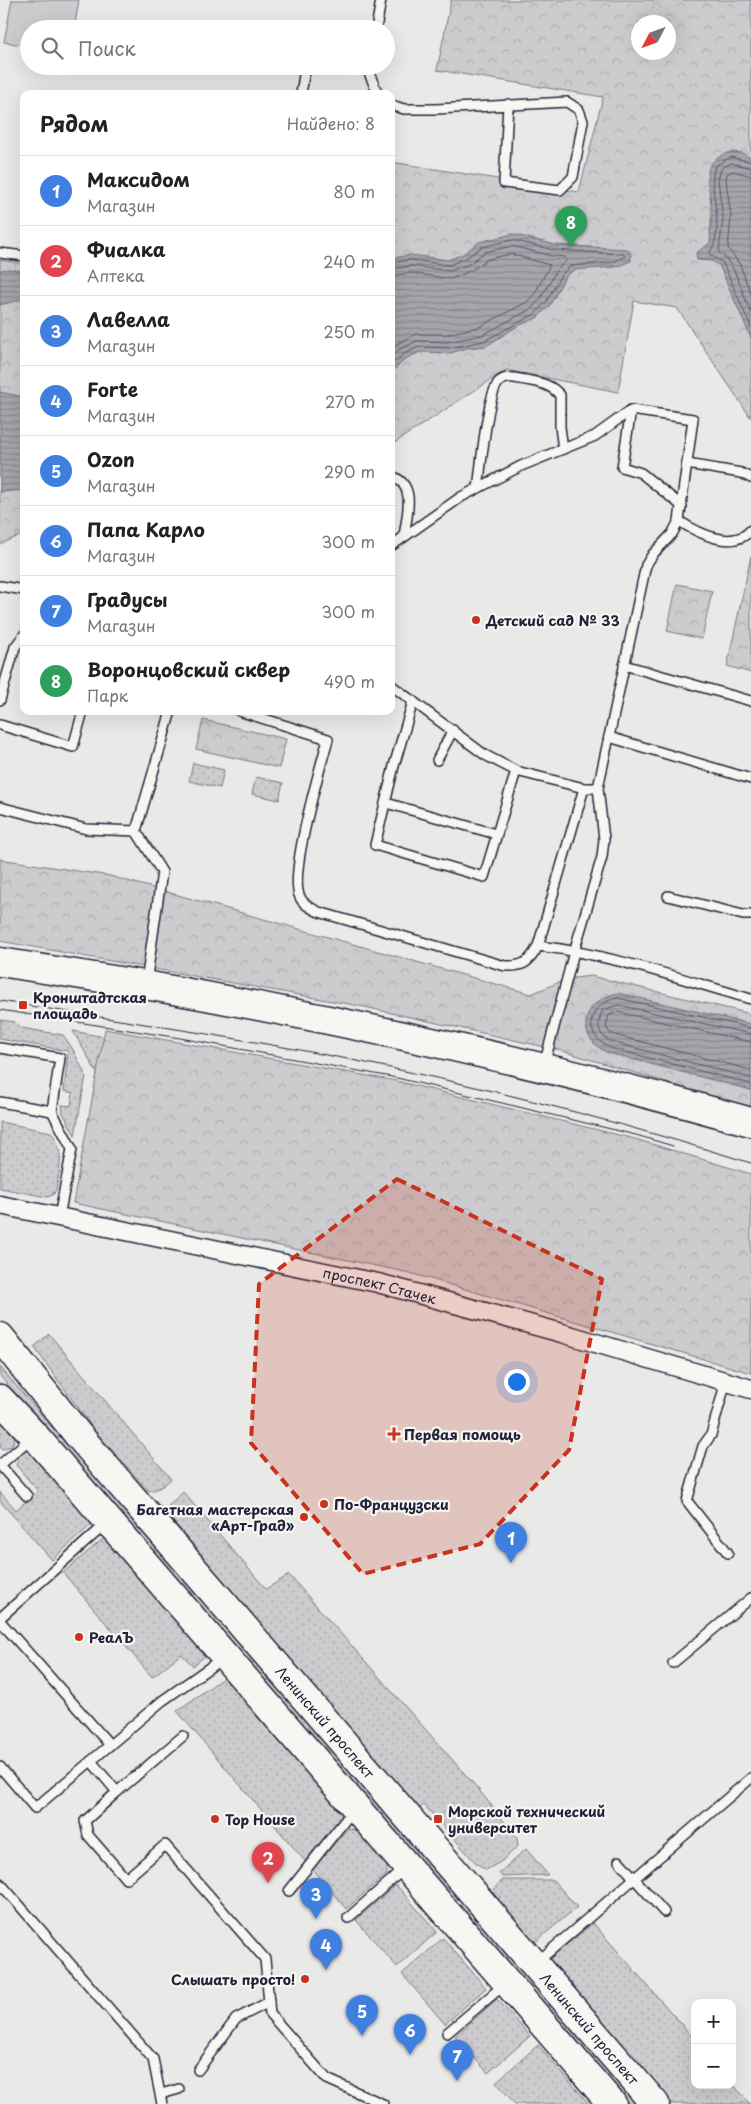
<!DOCTYPE html>
<html lang="ru">
<head>
<meta charset="utf-8">
<style>
  :root { --surface:#fff; --page:#f6f6f6; --text:#222; --muted:#767676; --line:#e0e0e0; --accent:#c8321e }
  body { margin:0; font-family:"Playpen Sans",sans-serif; background:var(--page); color:var(--text) }
  .controls { position:absolute; right:15px; bottom:15px; display:grid; overflow:hidden; border-radius:10px; box-shadow:0 5px 20px #0002 }
  .controls button { width:45px; height:45px; display:grid; place-items:center; padding:0; border:0; border-bottom:1px solid var(--line); background:var(--surface); color:var(--text); font:25px sans-serif }
  .compass { position:absolute; left:631px; top:15px; width:45px; height:45px; border-radius:50%; background:var(--surface); box-shadow:0 5px 20px #0002; rotate:229deg }
  .you { position:absolute; left:516px; top:1381px; width:18px; height:18px; margin:-12px; border:4px solid #fff; border-radius:50%; background:#1a73e8; box-shadow:0 0 0 8px #1a73e833 }
  .badge { display:grid; place-items:center; width:32px; height:32px; border-radius:50%; background:var(--accent); color:#fff; font-size:16px; font-weight:700 }
  .pin { position:absolute; translate:-50% -41px; filter:drop-shadow(0 1px 2px #0008) }
  .pin::after { content:''; position:absolute; top:26px; width:18px; height:15px; background:inherit; clip-path:polygon(0 0,100% 0,50% 100%) }
  .list { margin:0; padding:0; list-style:none }
  h2 { display:flex; justify-content:space-between; align-items:center; height:65px; margin:0; padding:0 20px; font-size:21px }
  h2 small { font-size:16px; font-weight:400; color:var(--muted) }
  .list li { display:grid; grid-template-columns:32px 1fr auto; gap:15px; align-items:center; box-sizing:border-box; height:70px; padding:0 20px; border-top:1px solid var(--line) }
  .list b { display:block; font-size:19px; white-space:nowrap }
  .list p { margin:0; font-size:16px; white-space:nowrap; color:var(--muted) }
  .list em { font-size:16px; font-style:normal; color:var(--muted) }
  .icon { flex:none; width:28px; height:28px; fill:none; stroke:currentColor; stroke-width:2; stroke-linecap:round; stroke-linejoin:round }
  .map { position:relative; flex:none; width:751px; height:2104px; overflow:hidden }
  .search { position:absolute; background:var(--surface); box-shadow:0 5px 20px #0002; left:20px; top:20px; width:375px; height:55px; display:flex; align-items:center; gap:12px; box-sizing:border-box; padding:0 18px; border-radius:28px; color:var(--muted); font-size:19px }
  .panel { position:absolute; background:var(--surface); box-shadow:0 5px 20px #0002; left:20px; top:90px; width:375px; height:625px; border-radius:10px }
  .map>svg:first-child { display:block }
  .grass { fill:url(#grass-dots); stroke:#777784 }
  .forest { fill:url(#forest-crowns); stroke:#777784; fill-rule:evenodd }
  .pitch { fill:#ccccce; stroke:#777784 }
  .water { fill:url(#water-rules); stroke:#71717f }
  .lines { fill:none; stroke-linecap:round; stroke-linejoin:round }
  .shore { stroke:#565668; stroke-width:1 }
  .lane-casing { stroke:#22223b; stroke-width:12 }
  .street-casing { stroke:#22223b; stroke-width:21 }
  .primary-casing { stroke:#22223b; stroke-width:31 }
  .lane { stroke:#f6f6f2; stroke-width:9 }
  .street { stroke:#f6f6f2; stroke-width:18 }
  .primary { stroke:#f6f6f2; stroke-width:28 }
  .tram { stroke:#22223b; stroke-width:1 }
  .marked { fill:#c8321e; fill-opacity:0.2; stroke:#c8321e; stroke-width:4; stroke-dasharray:10 6; stroke-linejoin:round }
  .poi-dot { fill:#c8321e; stroke:#f6f6f2; stroke-width:2 }
  .labels { text-anchor:middle; dominant-baseline:central; stroke-width:4.5; stroke-linejoin:round; paint-order:stroke }
  .poi-label { font-size:14px; font-weight:bold; fill:#22223b; stroke:#f6f6f2; text-anchor:start }
  .street-label { font-size:14px; fill:#22223b; stroke:#f6f6f2 }
</style>
</head>
<body>
<div class="map">
<svg width="751" height="2104" viewBox="0 0 751 2104">
  <defs>
    <pattern id="grass-dots" width="8" height="8" patternUnits="userSpaceOnUse" patternTransform="scale(1.25)"><rect width="8" height="8" fill="#ccccce"/><path d="M2 2h.1M6 6h.1" fill="none" stroke="#afafb2" stroke-width="1.8" stroke-linecap="round"/></pattern>
    <pattern id="forest-crowns" width="20" height="18" patternUnits="userSpaceOnUse" patternTransform="scale(1.25)"><rect width="20" height="18" fill="#ccccce"/><path d="M2 6a3 3 0 1 1 6 0M12 15a3 3 0 1 1 6 0" fill="none" stroke="#afafb2"/></pattern>
    <pattern id="water-rules" width="6" height="5" patternUnits="userSpaceOnUse" patternTransform="scale(1.25)"><rect width="6" height="5" fill="#a5a5ac"/><path d="M0 2.5h6" fill="none" stroke="#86868d"/></pattern>
  </defs>
  <rect width="100%" height="100%" fill="#e9e9e7"/>
  <filter id="ink" filterUnits="userSpaceOnUse"><feTurbulence type="fractalNoise" baseFrequency=".02" numOctaves="2"/><feDisplacementMap in="SourceGraphic" scale="10" xChannelSelector="R" yChannelSelector="G"/><feConvolveMatrix kernelMatrix="1 2 1 2 8 2 1 2 1" color-interpolation-filters="sRGB"/></filter>
  <g filter="url(#ink)">
    <g class="grass">
      <path d="M193 763 224 770 220 788 189 781Z"/>
      <path d="M256 777 283 783 279 800 252 794Z"/>
      <path d="M0 1020 15 1022 21 1028 63 1035 72 1048 86 1076 75 1135 63 1113 62 1105 71 1106 73 1093 64 1091 68 1051 0 1039Z"/>
      <path d="M73 1031 104 1037 97 1073Z"/>
      <path d="M0 1122 51 1132C65 1151 60 1168 56 1190L53 1195 47 1197 0 1188Z"/>
      <path d="M49 1334 171 1479C163 1486 158 1490 148 1491L92 1427 34 1347Z"/>
      <path d="M0 1367 459 1898 454 1902 0 1376Z"/>
      <path d="M0 1418 16 1433 12 1446 2 1449 0 1447Z"/>
      <path d="M31 1450 91 1516 92 1524 52 1560 0 1501V1492L16 1510 38 1491 16 1465 20 1454Z"/>
      <path d="M183 1492 266 1589 289 1575 479 1790 517 1838 518 1846 502 1861 486 1870 476 1863 424 1805 417 1810 167 1514 169 1505Z"/>
      <path d="M104 1538H111L208 1653 193 1666 181 1654 152 1677 63 1573Z"/>
      <path d="M227 1675 342 1809V1816L305 1861 177 1711Z"/>
      <path d="M348 1828 358 1831 387 1865V1874L346 1909 313 1869Z"/>
      <path d="M526 1849 548 1875 502 1877 499 1873Z"/>
      <path d="M503 1880H553L577 1907 533 1944 495 1902 500 1897 493 1889Z"/>
      <path d="M396 1885 437 1932 397 1967 356 1920Z"/>
      <path d="M469 1909 638 2104H629L464 1914Z"/>
      <path d="M593 1923 695 2040V2085H732V2083L750 2104H670L547 1961Z"/>
      <path d="M443 1938 486 1988 445 2024 402 1974Z"/>
      <path d="M497 1999 530 2036 488 2073 455 2036Z"/>
      <path d="M538 2045 589 2104H515L496 2082Z"/>
    </g>
    <g class="forest">
      <path d="M451 0H751V418L677 308 634 301 618 392 506 370 391 445V162L579 192 603 97 437 70ZM638 22H668V52H638Z"/>
      <path d="M0 260 24 264V534L0 544Z"/>
      <path d="M751 556V673L727 666Z"/>
      <path d="M677 584 712 591 702 639 667 631Z"/>
      <path d="M203 720 286 739 279 768 196 749Z"/>
      <path d="M0 859 110 876 531 994 567 979 591 976 751 1014V1108L559 1050 360 1006 0 941Z"/>
      <path d="M105 1029 396 1081 635 1139 751 1174V1373L410 1273 73 1203Z"/>
    </g>
    <path class="pitch" d="M12 0H79L74 29H29V46L4 42Z"/>
    <g class="water">
      <path d="M730 152 742 153 751 158V338L719 265 712 261 697 260 696 253 710 243C710 231 712 220 711 207 710 181 697 163 730 152Z"/>
      <path d="M513 234 555 245 627 249 631 254V261L616 267 574 270 565 277 550 305 537 318 518 326 486 346 467 348 451 353 420 352 407 358 391 372V258L411 255 448 260 463 254 479 242Z"/>
      <path d="M8 269 24 271V299L0 305V270Z"/>
      <path d="M0 392 24 397V490L0 492Z"/>
      <path d="M618 993 751 1024V1090L608 1053C573 1036 582 1000 618 993Z"/>
    </g>
    <g class="lines">
      <g class="shore">
        <path d="M751 162 731 157 715 166C706 192 728 224 709 254L723 263 751 327"/>
        <path d="M751 168 731 163 721 169 718 180 723 218 719 252C737 266 741 291 751 312"/>
        <path d="M751 176 733 171 727 174 726 180 731 217 728 248 740 265 751 294"/>
        <path d="M391 263 411 260 449 265 466 258 482 247 512 240 554 250 623 254 625 256 614 262 571 266 561 275 546 302 535 314 484 341 449 348 419 347 404 354 391 365"/>
        <path d="M391 269 411 266 450 271 469 264 485 252 512 246 552 256 565 257 567 260 556 271 541 298 531 309 482 335 448 342 417 341 400 349 391 357"/>
        <path d="M391 276 411 273 451 279 472 270 488 259 511 254 550 265 535 293 527 302 479 327 447 334H416L391 347"/>
        <path d="M751 1028 618 998C588 1003 581 1034 610 1048L751 1084"/>
        <path d="M751 1034 618 1005 603 1010C596 1025 597 1035 612 1042L751 1078"/>
        <path d="M751 1042 618 1012 609 1015 606 1026 609 1032 615 1035 751 1070"/>
      </g>
      <g class="lane-casing">
        <g id="lane">
          <path d="M376 29 381 0"/>
          <path d="M366 66 378 94"/>
          <path d="M301 94 304 75 309 66"/>
          <path d="M391 105 404 109H436L567 102 579 110 583 121 573 177 560 190 504 183 508 104"/>
          <path d="M0 253 24 256"/>
          <path d="M687 464 741 473 751 478"/>
          <path d="M391 476C418 484 406 517 404 537"/>
          <path d="M478 488C481 469 487 390 500 381 508 375 517 379 526 380 540 383 550 384 560 395V427L563 449"/>
          <path d="M679 521C698 533 733 551 751 530"/>
          <path d="M391 546 461 497 521 466 595 436 631 410"/>
          <path d="M0 586 24 590"/>
          <path d="M624 665 751 701"/>
          <path d="M391 685 485 755 516 771 584 788H598"/>
          <path d="M0 700 15 647 24 635"/>
          <path d="M413 701 394 766 375 845 484 877 516 771"/>
          <path d="M239 711 328 739C320 769 290 869 299 895 302 904 311 908 319 912L505 966C523 967 530 962 538 946 610 954 681 979 751 999"/>
          <path d="M0 725 73 747 83 711"/>
          <path d="M609 737 751 779"/>
          <path d="M437 760 453 730"/>
          <path d="M386 803 496 834"/>
          <path d="M0 807 86 829 136 831"/>
          <path d="M668 896 743 915H751"/>
          <path d="M538 946 584 788"/>
          <path d="M146 983 162 872 136 831 171 711"/>
          <path d="M0 1048 60 1058 52 1111 72 1149 59 1217"/>
          <path d="M544 1065 574 952 602 857 604 839 598 788 646 565 653 554 672 534 679 521 693 419 631 410 622 467 641 473 682 506"/>
          <path d="M0 1102 52 1111"/>
          <path d="M726 1381 711 1435 703 1446 687 1501 728 1553"/>
          <path d="M0 1465 32 1437"/>
          <path d="M0 1465 27 1496"/>
          <path d="M0 1618 107 1523"/>
          <path d="M0 1621 110 1745"/>
          <path d="M223 1658 162 1701 91 1761 117 1792 85 1821 88 1835 126 1879 165 1845 265 1959 270 2014 327 2079 383 2104"/>
          <path d="M673 1663 751 1598"/>
          <path d="M0 1767 35 1808 91 1761"/>
          <path d="M117 1792 183 1736"/>
          <path d="M619 1861 664 1912"/>
          <path d="M0 1883 153 2059 162 2104"/>
          <path d="M289 1891 354 1809"/>
          <path d="M348 1918 405 1868"/>
          <path d="M536 1963 751 1778"/>
          <path d="M447 2033 505 1984"/>
          <path d="M198 2070 236 2019 269 2002"/>
          <path d="M161 2094 179 2089"/>
        </g>
      </g>
      <g class="street-casing">
        <g id="street">
          <path id="s1" d="M0 1205 378 1283 562 1333 751 1389"/>
        </g>
      </g>
      <g class="primary-casing">
        <g id="primary">
          <path d="M0 962C48 970 97 977 145 985 349 1021 552 1066 751 1122"/>
          <path id="s2" d="M0 1337 79 1436 655 2104"/>
          <path d="M0 1399 34 1435 612 2104"/>
        </g>
      </g>
      <use href="#lane" class="lane"/>
      <use href="#street" class="street"/>
      <use href="#primary" class="primary"/>
      <g class="tram">
        <path d="M0 1001C133 1023 268 1041 400 1070 518 1095 635 1127 751 1163"/>
        <path d="M0 1010 180 1038 397 1078 636 1135 673 1146"/>
      </g>
    </g>
  </g>
  <path class="marked" d="M397 1179 602 1279 569 1450 480 1544 363 1574 251 1443 259 1284Z"/>
  <g class="poi-dot">
    <circle cx="476" cy="620" r="5"/>
    <rect x="18" y="1000" width="10" height="10" rx="2.5"/>
    <path d="M391.5 1426.5h5v5h5v5h-5v5h-5v-5h-5v-5h5z"/>
    <circle cx="324" cy="1504" r="5"/>
    <circle cx="304" cy="1517" r="5"/>
    <circle cx="79" cy="1637" r="5"/>
    <circle cx="215" cy="1819" r="5"/>
    <rect x="433" y="1814" width="10" height="10" rx="2.5"/>
    <circle cx="305" cy="1979" r="5"/>
  </g>
  <g class="labels">
    <g class="poi-label">
      <text x="486" y="620">Детский сад № 33</text>
      <text x="33" y="997">Кронштадтская<tspan x="33" dy="16">площадь</tspan></text>
      <text x="404" y="1434">Первая помощь</text>
      <text x="334" y="1504">По-Французски</text>
      <text x="294" y="1509" text-anchor="end">Багетная мастерская<tspan x="294" dy="16">«Арт-Град»</tspan></text>
      <text x="89" y="1637">РеалЪ</text>
      <text x="448" y="1811">Морской технический<tspan x="448" dy="16">университет</tspan></text>
      <text x="225" y="1819">Top House</text>
      <text x="295" y="1979" text-anchor="end">Слышать просто!</text>
    </g>
    <g class="street-label">
      <text stroke="none"><textPath href="#s1" startOffset="388">проспект Стачек</textPath></text>
      <text stroke="none"><textPath href="#s2" startOffset="504">Ленинский проспект</textPath></text>
      <text stroke="none"><textPath href="#s2" startOffset="909">Ленинский проспект</textPath></text>
    </g>
  </g>
</svg>
<div class="controls">
<button>+</button>
<button>−</button>
</div>
<svg class="compass" viewBox="-18 -18 36 36"><path d="M0-13l5 13h-10z" fill="#e53935"/><path d="M0 13l5-13h-10z" fill="#767676"/></svg>
<div class="you"></div>
<div class="pin badge" style="left:511px;top:1563px;background:#3f7fe0">1</div>
<div class="pin badge" style="left:268px;top:1883px;background:#e0444e">2</div>
<div class="pin badge" style="left:316px;top:1919px;background:#3f7fe0">3</div>
<div class="pin badge" style="left:326px;top:1970px;background:#3f7fe0">4</div>
<div class="pin badge" style="left:362px;top:2036px;background:#3f7fe0">5</div>
<div class="pin badge" style="left:410px;top:2055px;background:#3f7fe0">6</div>
<div class="pin badge" style="left:457px;top:2081px;background:#3f7fe0">7</div>
<div class="pin badge" style="left:571px;top:247px;background:#2e9e5b">8</div>
<div class="search"><svg class="icon" aria-label="search" viewBox="0 0 24 24"><circle cx="10" cy="10" r="6"/><path d="M15 15l6 6"/></svg>Поиск</div>
<section class="panel">
<h2>Рядом<small>Найдено: 8</small></h2>
<ul class="list">
<li><span class="badge" style="background:#3f7fe0">1</span><div><b>Максидом</b><p>Магазин</p></div><em>80 m</em></li>
<li><span class="badge" style="background:#e0444e">2</span><div><b>Фиалка</b><p>Аптека</p></div><em>240 m</em></li>
<li><span class="badge" style="background:#3f7fe0">3</span><div><b>Лавелла</b><p>Магазин</p></div><em>250 m</em></li>
<li><span class="badge" style="background:#3f7fe0">4</span><div><b>Forte</b><p>Магазин</p></div><em>270 m</em></li>
<li><span class="badge" style="background:#3f7fe0">5</span><div><b>Ozon</b><p>Магазин</p></div><em>290 m</em></li>
<li><span class="badge" style="background:#3f7fe0">6</span><div><b>Папа Карло</b><p>Магазин</p></div><em>300 m</em></li>
<li><span class="badge" style="background:#3f7fe0">7</span><div><b>Градусы</b><p>Магазин</p></div><em>300 m</em></li>
<li><span class="badge" style="background:#2e9e5b">8</span><div><b>Воронцовский сквер</b><p>Парк</p></div><em>490 m</em></li>
</ul>
</section>
</div>
</body>
</html>
